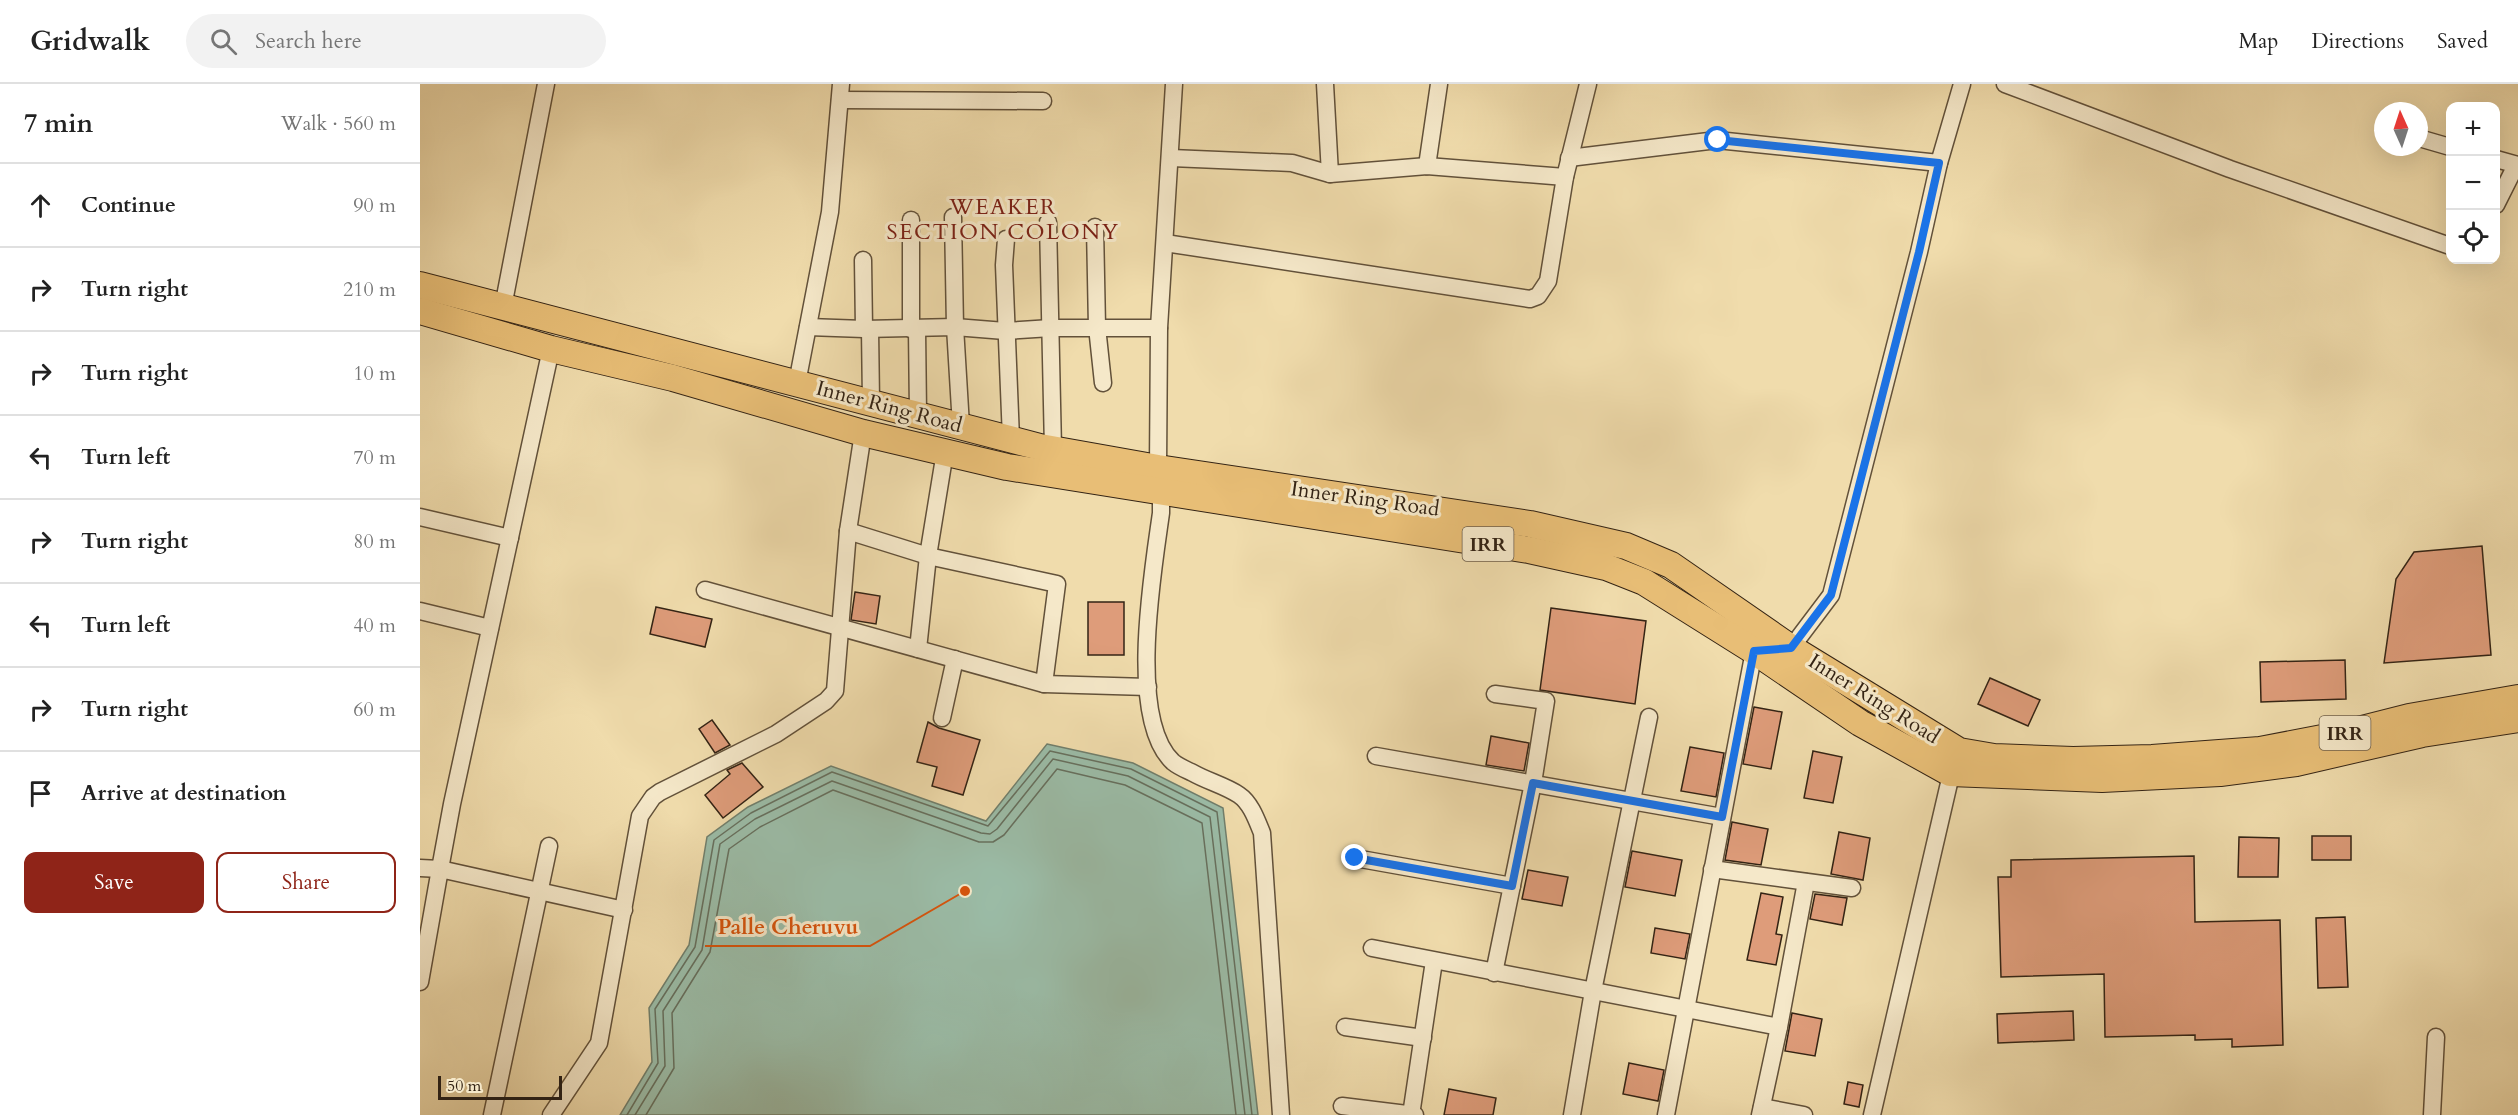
<!DOCTYPE html>
<html lang="en">
<head>
<meta charset="utf-8">
<style>
  :root { --surface:#fff; --page:#f2f2f2; --text:#222; --muted:#767676; --line:#e0e0e0; --accent:#8f2418 }
  body { margin:0; font-family:Cardo,serif; background:var(--page); color:var(--text) }
  .controls { position:absolute; right:18px; top:18px; display:grid; overflow:hidden; border-radius:12px; box-shadow:0 6px 24px #0002 }
  .controls button { width:54px; height:54px; display:grid; place-items:center; padding:0; border:0; border-bottom:2px solid var(--line); background:var(--surface); color:var(--text); font:30px sans-serif }
  .compass { position:absolute; left:1954px; top:18px; width:54px; height:54px; border-radius:50%; background:var(--surface); box-shadow:0 6px 24px #0002; rotate:357deg }
  .scale { position:absolute; left:18px; bottom:15px; width:124px; box-sizing:border-box; padding-left:6px; border:3px solid #332314; border-top:0; font-size:16px; line-height:21px; white-space:nowrap; color:#332314; -webkit-text-stroke:4px #f5e8c9; paint-order:stroke }
  .stop { position:absolute; width:18px; height:18px; margin:-14px; border:4px solid #1a73e8; border-radius:50%; background:#fff }
  .stop.end { background:#1a73e8; border-color:#fff; box-shadow:0 2px 6px #0008 }
  .list { margin:0; padding:0; list-style:none }
  h2 { display:flex; justify-content:space-between; align-items:center; height:78px; margin:0; padding:0 24px; font-size:26px }
  h2 small { font-size:20px; font-weight:400; color:var(--muted) }
  .list li { display:grid; grid-template-columns:39px 1fr auto; gap:18px; align-items:center; box-sizing:border-box; height:84px; padding:0 24px; border-top:2px solid var(--line) }
  .list b { display:block; font-size:22px; white-space:nowrap }
  .list em { font-size:20px; font-style:normal; color:var(--muted) }
  .actions { display:flex; gap:12px; padding:18px 24px }
  .actions a { flex:1; padding:14px 0; border:2px solid var(--accent); border-radius:12px; text-align:center; font-size:21px; color:var(--accent) }
  .actions .main { background:var(--accent); color:#fff }
  .icon { flex:none; width:33px; height:33px; fill:none; stroke:currentColor; stroke-width:2; stroke-linecap:round; stroke-linejoin:round }
  .map { position:relative; flex:none; width:2098px; height:1031px; overflow:hidden }
  header { display:flex; align-items:center; gap:36px; box-sizing:border-box; height:84px; padding:0 30px; background:var(--surface); border-bottom:2px solid var(--line) }
  header strong { font-size:28px }
  nav { display:flex; gap:33px; margin-inline-start:auto; font-size:21px }
  .search { width:420px; height:54px; background:var(--page); display:flex; align-items:center; gap:15px; box-sizing:border-box; padding:0 21px; border-radius:33px; color:var(--muted); font-size:22px }
  main { display:flex }
  aside { flex:1; background:var(--surface) }
  .map>svg:first-child { display:block }
  .water { fill:#9bbca7; stroke:#717f6c; stroke-width:1.5 }
  .lines { fill:none; stroke-linecap:round; stroke-linejoin:round }
  .shore { stroke:#67705e; stroke-width:1.5 }
  .building { fill:#de9c7a; stroke:#332314; stroke-width:1.5 }
  .minor-casing { stroke:#62513a; stroke-width:19 }
  .highway-casing { stroke:#332314; stroke-width:28 }
  .minor { stroke:#f5e8c9; stroke-width:16 }
  .highway { stroke:#e8be76; stroke-width:26 }
  .route { stroke:#1a73e8; stroke-width:8 }
  .labels { text-anchor:middle; dominant-baseline:central; stroke-width:6; stroke-linejoin:round; paint-order:stroke }
  .shield { fill:#f5e8c9; stroke:#6d5e4a; stroke-width:1.5 }
  .shield-label { font-size:20px; font-weight:bold; fill:#332314 }
  .street-label { font-size:21px; fill:#332314; stroke:#f5e8c9 }
  .neighbourhood-label { font-size:22px; letter-spacing:1.5px; fill:#7a1f14; stroke:#f5e8c9 }
  .leader { fill:none; stroke:#d6540d; stroke-width:2 }
  .callout-dot { fill:#d6540d; stroke:#f5e8c9; stroke-width:2 }
  .callout-label { font-size:22px; text-anchor:middle; font-weight:bold; fill:#d6540d; stroke:#f5e8c9; stroke-width:6; stroke-linejoin:round; paint-order:stroke }
</style>
</head>
<body>
<header>
<strong>Gridwalk</strong>
<div class="search"><svg class="icon" aria-label="search" viewBox="0 0 24 24"><circle cx="10" cy="10" r="6"/><path d="M15 15l6 6"/></svg>Search here</div>
<nav><a>Map</a><a>Directions</a><a>Saved</a></nav>
</header>
<main>
<aside>
<h2>7 min<small>Walk · 560 m</small></h2>
<ul class="list">
<li><svg class="icon" aria-label="ahead" viewBox="0 0 24 24"><path d="M12 20V5M6 11l6-6 6 6"/></svg><div><b>Continue</b></div><em>90 m</em></li>
<li><svg class="icon" aria-label="right" viewBox="0 0 24 24"><path d="M7 20v-9h11M14 6l5 5-5 5"/></svg><div><b>Turn right</b></div><em>210 m</em></li>
<li><svg class="icon" aria-label="right" viewBox="0 0 24 24"><path d="M7 20v-9h11M14 6l5 5-5 5"/></svg><div><b>Turn right</b></div><em>10 m</em></li>
<li><svg class="icon" aria-label="left" viewBox="0 0 24 24"><path d="M17 20v-9H6M10 6l-5 5 5 5"/></svg><div><b>Turn left</b></div><em>70 m</em></li>
<li><svg class="icon" aria-label="right" viewBox="0 0 24 24"><path d="M7 20v-9h11M14 6l5 5-5 5"/></svg><div><b>Turn right</b></div><em>80 m</em></li>
<li><svg class="icon" aria-label="left" viewBox="0 0 24 24"><path d="M17 20v-9H6M10 6l-5 5 5 5"/></svg><div><b>Turn left</b></div><em>40 m</em></li>
<li><svg class="icon" aria-label="right" viewBox="0 0 24 24"><path d="M7 20v-9h11M14 6l5 5-5 5"/></svg><div><b>Turn right</b></div><em>60 m</em></li>
<li><svg class="icon" aria-label="arrive" viewBox="0 0 24 24"><path d="M6 21V4h12l-3 4 3 4H6"/></svg><div><b>Arrive at destination</b></div></li>
</ul>
<div class="actions"><a class="main">Save</a><a>Share</a></div>
</aside>
<div class="map">
<svg width="2098" height="1031" viewBox="0 0 2098 1031">
  <rect width="100%" height="100%" fill="#f0dcac"/>
  <filter id="stains"><feTurbulence type="fractalNoise" baseFrequency=".00333" numOctaves="4"/><feColorMatrix values="0 0 0 0 .2 0 0 0 0 .09 0 0 0 0 .02 0 0 0 .5 -.17"/></filter>
  <radialGradient id="worn" r=".72"><stop offset=".6" stop-color="#630" stop-opacity="0"/><stop offset="1" stop-color="#630" stop-opacity=".3"/></radialGradient>
  <path class="water" d="M627 660 713 679 803 724 838 1031H200L232 978 229 924 269 861 287 753 328 723 411 682 566 737Z"/>
  <g class="lines">
    <g class="shore">
      <path d="M207 1031 238 979 235 925 275 863 294 756 331 729 412 688 568 742 630 667 711 685 797 728 832 1031"/>
      <path d="M215 1031 245 982 243 927 282 866 300 760 335 735 412 697 561 749 570 750 577 745 633 675 708 692 790 733 825 1031"/>
      <path d="M226 1031 254 984 252 929 290 868 309 765 340 743 413 706 559 758H573L584 751 637 685 705 701 782 739 816 1031"/>
    </g>
  </g>
  <g class="building">
    <path d="M2062 462 2071 571 1964 579 1976 495 1994 468Z"/>
    <path d="M435 508 460 512 456 540 431 536Z"/>
    <rect x="668" y="518" width="36" height="53"/>
    <path d="M236 523 292 535 285 563 230 550Z"/>
    <path d="M1131 524 1226 537 1215 620 1120 606Z"/>
    <path d="M1925 576 1926 615 1841 618 1840 578Z"/>
    <path d="M1570 594 1620 616 1608 642 1558 620Z"/>
    <path d="M1334 623 1362 628 1351 685 1323 680Z"/>
    <path d="M292 636 310 661 295 669 279 645Z"/>
    <path d="M508 638 519 644 560 656 543 711 512 702 517 683 497 678Z"/>
    <path d="M1071 652 1109 659 1104 687 1066 681Z"/>
    <path d="M1270 663 1304 669 1296 713 1261 707Z"/>
    <path d="M1393 667 1422 673 1413 719 1384 714Z"/>
    <path d="M322 679 343 703 303 734 285 711 310 690 307 686Z"/>
    <path d="M1312 738 1348 745 1341 781 1305 776Z"/>
    <path d="M1419 748 1450 754 1443 796 1411 790Z"/>
    <rect x="1892" y="752" width="39" height="24"/>
    <path d="M1819 753 1859 754 1858 793H1818Z"/>
    <path d="M1212 767 1262 776 1255 812 1205 803Z"/>
    <path d="M1774 772 1775 838 1860 836 1863 961 1812 963V955L1775 956V951L1685 953 1684 890 1581 893 1578 793H1591V776Z"/>
    <path d="M1108 786 1148 793 1142 822 1102 815Z"/>
    <path d="M1341 809 1363 813 1356 850 1362 851 1356 881 1327 876Z"/>
    <path d="M1395 810 1427 814 1422 841 1390 835Z"/>
    <path d="M1925 833 1928 903 1898 904 1896 834Z"/>
    <path d="M1235 844 1270 850 1265 875 1231 869Z"/>
    <path d="M1653 927 1654 956 1578 959 1577 930Z"/>
    <path d="M1372 929 1402 935 1395 972 1365 967Z"/>
    <path d="M1209 979 1244 986 1238 1017 1203 1010Z"/>
    <path d="M1428 998 1443 1001 1439 1023 1424 1020Z"/>
    <path d="M1029 1005 1076 1014 1073 1031H1024Z"/>
  </g>
  <g class="lines">
    <g class="minor-casing">
      <g id="minor">
        <path d="M754 0 739 244 738 384 741 409V429C733 487 707 635 753 678 759 683 767 686 773 689 787 697 806 702 819 711 831 719 837 737 842 749L861 1031"/>
        <path d="M905 0 910 90"/>
        <path d="M1585 0 1810 85 2030 162"/>
        <path d="M420 16 623 17"/>
        <path d="M1999 54 2030 63"/>
        <path d="M751 74 872 79 910 90 1007 82 1145 93"/>
        <path d="M1149 74 1297 56 1519 79"/>
        <path d="M2076 75 2098 81"/>
        <path d="M1007 82 1019 0"/>
        <path d="M2076 121 2096 81"/>
        <path d="M533 133 535 243 541 342"/>
        <path d="M491 136V245"/>
        <path d="M628 138 633 365"/>
        <path d="M675 143 677 243 683 299"/>
        <path d="M586 155 584 181 591 355"/>
        <path d="M745 159 1110 215 1118 212 1128 197 1145 93 1168 0"/>
        <path d="M443 176 444 245"/>
        <path d="M83 223 126 0"/>
        <path d="M388 243 444 245 535 243 585 247 631 244H739"/>
        <path d="M450 245 451 318"/>
        <path d="M497 245 498 330"/>
        <path d="M377 299 410 128 421 0"/>
        <path d="M0 433 90 454"/>
        <path d="M285 506 624 600 637 500 508 472 428 447"/>
        <path d="M0 527 70 544"/>
        <path d="M498 565 508 472 525 368"/>
        <path d="M624 600 728 603"/>
        <path d="M522 634 535 575"/>
        <path d="M956 672 1302 733"/>
        <path d="M935 774 1092 802"/>
        <path d="M0 784 20 785 32 720 131 265"/>
        <path d="M1292 785 1432 804"/>
        <path d="M952 864 1359 943 1340 1031"/>
        <path d="M1074 889 1113 699 1126 617 1075 610"/>
        <path d="M0 898 20 785 204 826"/>
        <path d="M925 943 1003 954"/>
        <path d="M1359 943 1386 798"/>
        <path d="M922 1022 995 1031"/>
        <path d="M1342 1023 1384 1031"/>
        <path d="M72 1031 129 762"/>
        <path d="M131 1031 179 959 220 732 233 713 240 708 356 650 406 617 415 607 428 447 443 349"/>
        <path d="M991 1031 1014 877"/>
        <path d="M1152 1031 1173 907 1229 633"/>
        <path d="M1246 1031 1334 567 1371 564 1411 511 1499 168 1519 79 1542 0"/>
        <path d="M1452 1031 1533 682"/>
        <path d="M2012 1031 2016 953"/>
      </g>
    </g>
    <g class="highway-casing">
      <g id="highway">
        <path d="M0 201 620 363 738 384 1110 440 1206 462 1251 481 1371 564 1539 667 1574 673 1653 676 1732 674 1840 666 1918 651 1989 633 2098 614"/>
        <path d="M0 227 131 265 253 294 443 349 587 383 1109 466 1186 483 1224 498 1334 567 1440 639 1530 689 1682 695 1800 689 1876 679 2002 650 2098 635"/>
      </g>
    </g>
    <use href="#minor" class="minor"/>
    <use href="#highway" class="highway"/>
  </g>
  <g class="lines">
    <path class="route" d="M935 774 1092 802 1113 699 1302 733 1334 567 1371 564 1411 511 1499 168 1519 79 1298 56"/>
  </g>
  <g class="labels">
    <g class="shield">
      <rect x="1042.5" y="443" width="51" height="34" rx="4.5"/>
      <rect x="1899.5" y="632" width="51" height="34" rx="4.5"/>
    </g>
    <g class="shield-label">
      <text x="1068" y="460">IRR</text>
      <text x="1925" y="649">IRR</text>
    </g>
    <g class="street-label">
      <text transform="translate(469 323) rotate(15)">Inner Ring Road</text>
      <text transform="translate(945 415) rotate(8)">Inner Ring Road</text>
      <text transform="translate(1454 615) rotate(32)">Inner Ring Road</text>
    </g>
    <g class="neighbourhood-label">
      <text x="583" y="123">WEAKER<tspan x="583" dy="25">SECTION COLONY</tspan></text>
    </g>
  </g>
  <path class="leader" d="M545 807L450 862H285"/>
  <circle class="callout-dot" cx="545" cy="807" r="6"/>
  <g class="callout-label">
    <text x="368" y="850">Palle Cheruvu</text>
  </g>
  <rect width="100%" height="100%" filter="url(#stains)"/>
  <rect width="100%" height="100%" fill="url(#worn)"/>
</svg>
<div class="controls">
<button>+</button>
<button>−</button>
<button><svg class="icon" aria-label="locate" viewBox="0 0 24 24"><circle cx="12" cy="12" r="6"/><path d="M12 2v4M12 18v4M2 12h4M18 12h4"/></svg></button>
</div>
<svg class="compass" viewBox="-18 -18 36 36"><path d="M0-13l5 13h-10z" fill="#e53935"/><path d="M0 13l5-13h-10z" fill="#767676"/></svg>
<div class="scale">50 m</div>
<div class="stop" style="left:1298px;top:56px"></div>
<div class="stop end" style="left:935px;top:774px"></div>
</div>
</main>
</body>
</html>
